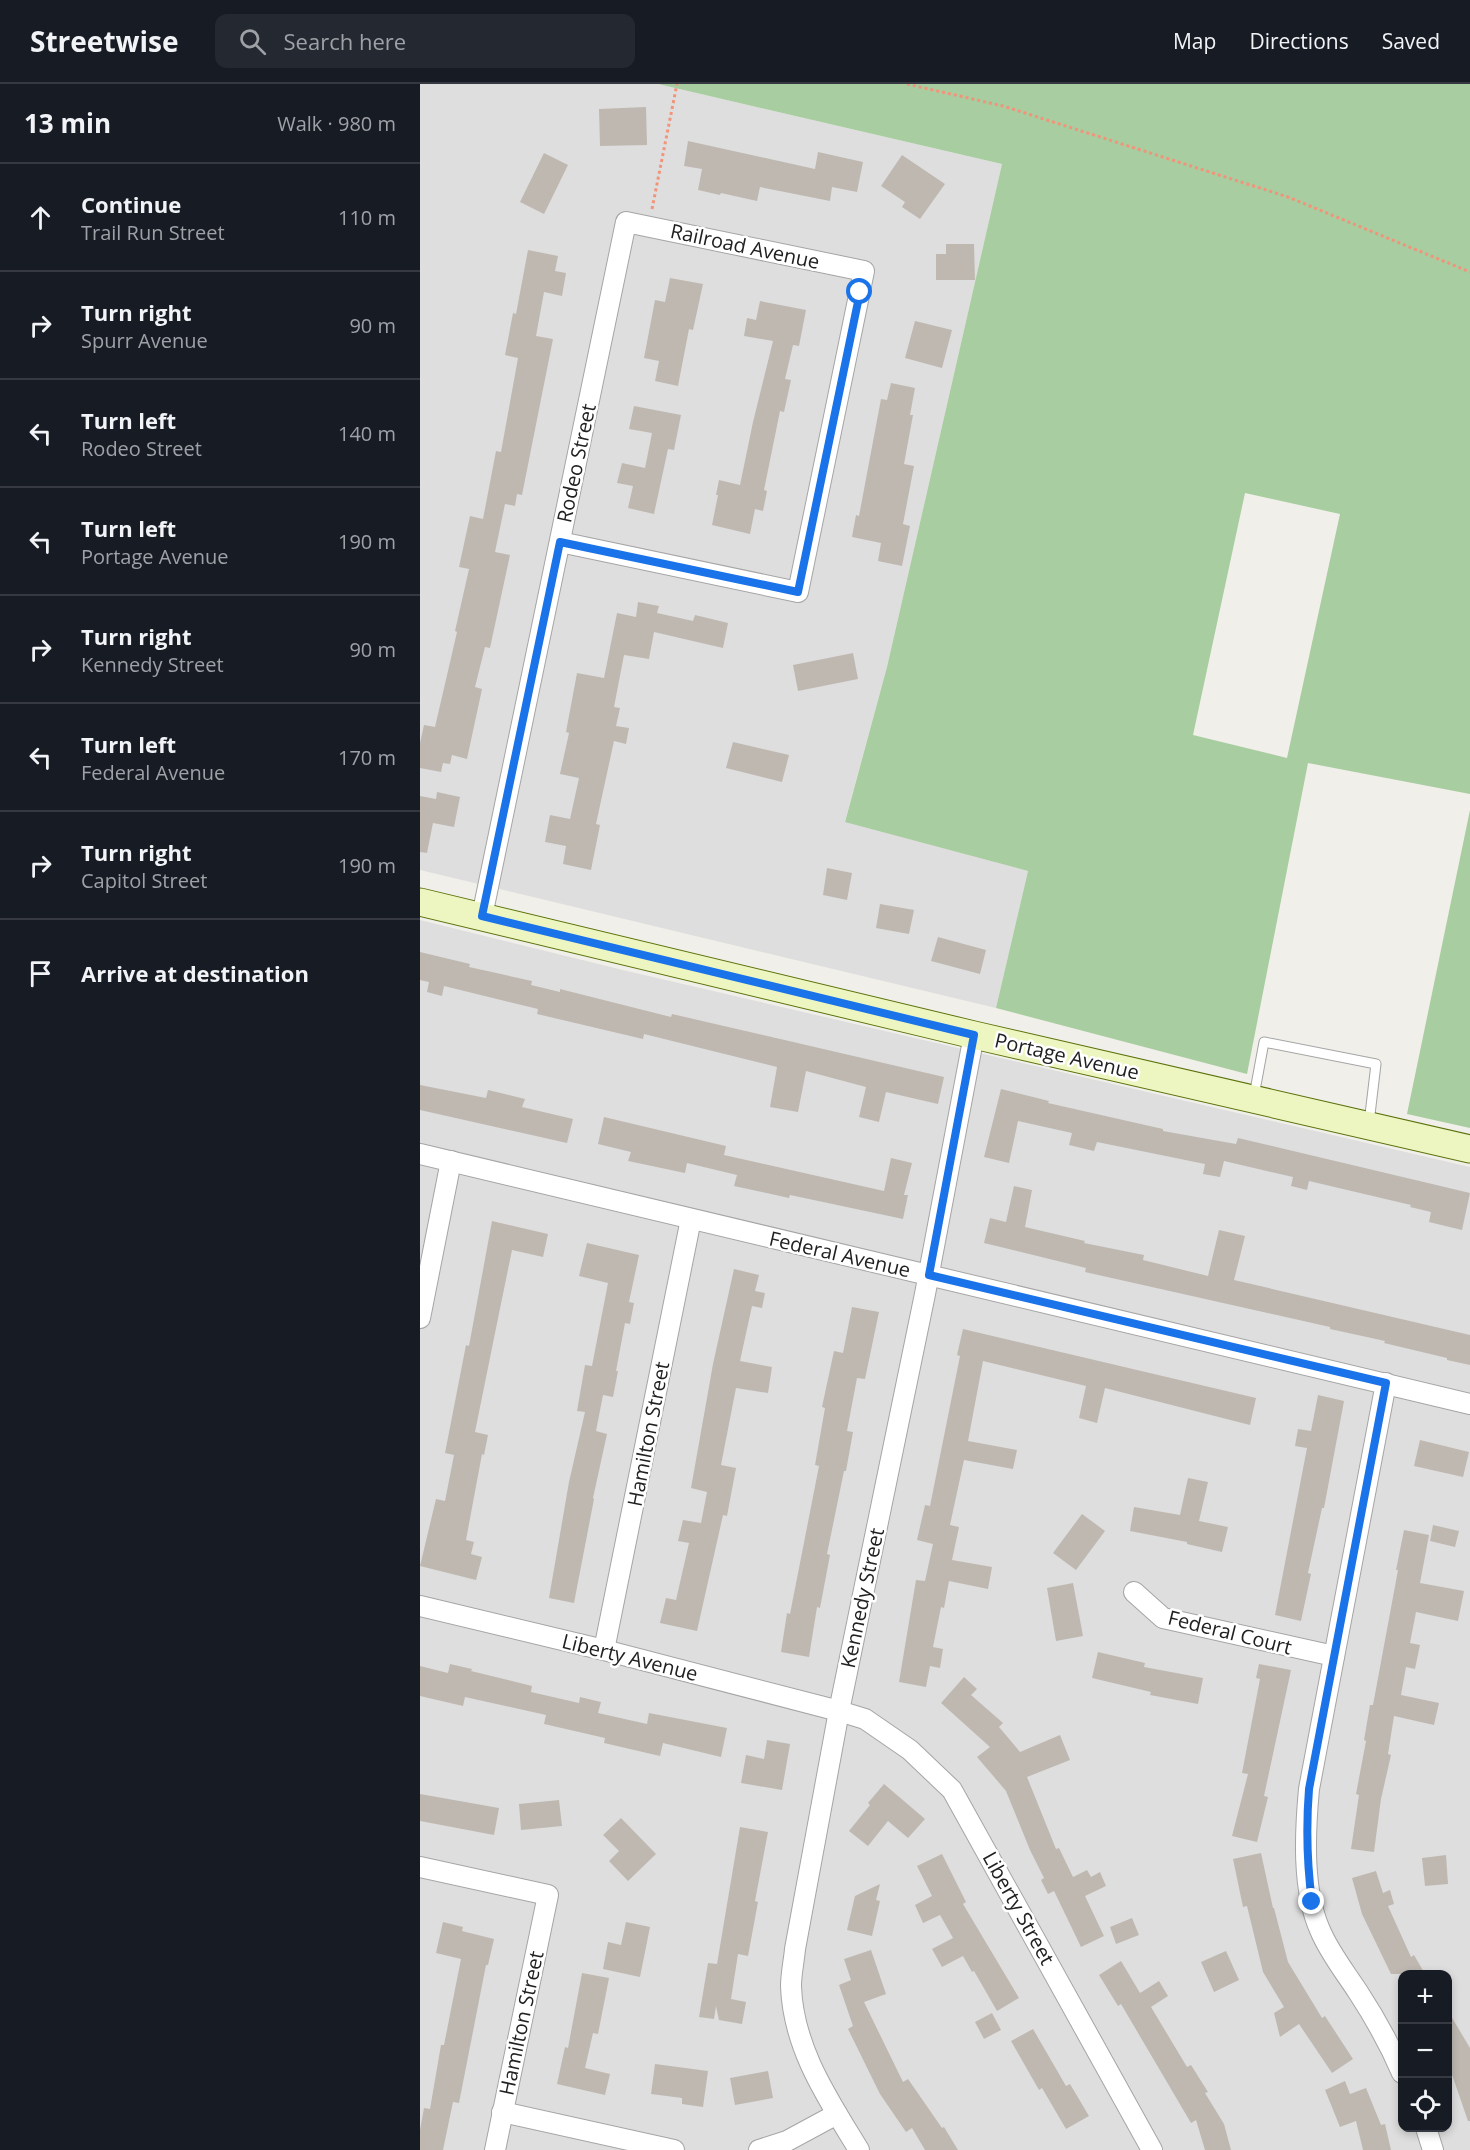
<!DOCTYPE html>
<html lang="en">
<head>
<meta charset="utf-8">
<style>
  :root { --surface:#171b24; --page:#242831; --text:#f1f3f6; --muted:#9ea1a6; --line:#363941 }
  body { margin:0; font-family:"Open Sans",sans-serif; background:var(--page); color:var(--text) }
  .controls { position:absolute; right:18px; bottom:18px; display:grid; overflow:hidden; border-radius:12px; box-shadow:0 3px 9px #0003 }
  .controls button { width:54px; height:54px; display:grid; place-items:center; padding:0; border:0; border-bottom:2px solid var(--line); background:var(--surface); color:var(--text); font:30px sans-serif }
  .stop { position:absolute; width:18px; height:18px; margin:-14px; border:4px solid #1a73e8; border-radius:50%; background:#fff }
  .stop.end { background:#1a73e8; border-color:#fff; box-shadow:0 2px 6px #0008 }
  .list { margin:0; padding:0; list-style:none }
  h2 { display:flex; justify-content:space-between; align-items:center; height:78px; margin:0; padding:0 24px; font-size:26px }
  h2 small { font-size:20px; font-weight:400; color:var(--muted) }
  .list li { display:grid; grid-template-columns:39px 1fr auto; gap:18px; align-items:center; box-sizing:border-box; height:108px; padding:0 24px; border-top:2px solid var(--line) }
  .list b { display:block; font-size:22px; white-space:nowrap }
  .list p { margin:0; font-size:20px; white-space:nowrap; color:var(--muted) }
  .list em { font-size:20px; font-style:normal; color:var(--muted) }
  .icon { flex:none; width:33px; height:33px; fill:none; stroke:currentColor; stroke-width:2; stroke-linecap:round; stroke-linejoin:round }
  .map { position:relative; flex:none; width:1050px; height:2066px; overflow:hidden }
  header { display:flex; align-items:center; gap:36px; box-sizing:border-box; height:84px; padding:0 30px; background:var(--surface); border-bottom:2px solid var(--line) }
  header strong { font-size:28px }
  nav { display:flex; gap:33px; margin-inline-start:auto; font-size:21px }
  .search { width:420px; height:54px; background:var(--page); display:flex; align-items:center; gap:15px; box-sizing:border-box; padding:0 21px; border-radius:12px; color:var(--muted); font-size:22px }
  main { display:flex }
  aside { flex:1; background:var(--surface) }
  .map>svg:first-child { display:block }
  .residential { fill:#dfdede; fill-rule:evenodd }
  .forest { fill:#a8cda0; fill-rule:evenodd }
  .building { fill:#beb8b1 }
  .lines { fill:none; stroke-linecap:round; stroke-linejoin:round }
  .lane-casing { stroke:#a5a5a5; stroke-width:11 }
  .street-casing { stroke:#a5a5a5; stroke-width:22 }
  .secondary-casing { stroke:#5c730d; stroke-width:29 }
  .path { stroke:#f1947a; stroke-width:3; stroke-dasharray:3 3; stroke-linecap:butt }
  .lane { stroke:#fff; stroke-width:9 }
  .street { stroke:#fff; stroke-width:20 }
  .secondary { stroke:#edf6c1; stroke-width:27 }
  .route { stroke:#1a73e8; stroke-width:8 }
  .labels { text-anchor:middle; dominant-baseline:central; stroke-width:5; stroke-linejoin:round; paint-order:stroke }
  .street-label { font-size:20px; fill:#212121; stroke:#fff }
</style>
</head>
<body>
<header>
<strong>Streetwise</strong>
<div class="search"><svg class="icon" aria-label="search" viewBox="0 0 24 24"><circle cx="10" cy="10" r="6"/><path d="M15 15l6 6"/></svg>Search here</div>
<nav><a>Map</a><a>Directions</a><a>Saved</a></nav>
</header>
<main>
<aside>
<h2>13 min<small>Walk · 980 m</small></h2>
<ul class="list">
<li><svg class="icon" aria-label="ahead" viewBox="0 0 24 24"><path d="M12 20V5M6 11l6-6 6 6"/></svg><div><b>Continue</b><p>Trail Run Street</p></div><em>110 m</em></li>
<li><svg class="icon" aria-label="right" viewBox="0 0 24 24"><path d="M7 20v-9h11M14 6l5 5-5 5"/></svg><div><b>Turn right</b><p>Spurr Avenue</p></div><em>90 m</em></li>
<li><svg class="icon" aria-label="left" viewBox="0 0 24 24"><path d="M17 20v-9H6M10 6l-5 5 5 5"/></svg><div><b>Turn left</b><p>Rodeo Street</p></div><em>140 m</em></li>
<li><svg class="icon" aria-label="left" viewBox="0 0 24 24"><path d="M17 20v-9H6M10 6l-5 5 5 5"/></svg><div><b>Turn left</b><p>Portage Avenue</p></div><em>190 m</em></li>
<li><svg class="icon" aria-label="right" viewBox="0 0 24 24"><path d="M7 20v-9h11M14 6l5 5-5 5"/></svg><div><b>Turn right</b><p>Kennedy Street</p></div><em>90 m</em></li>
<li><svg class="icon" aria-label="left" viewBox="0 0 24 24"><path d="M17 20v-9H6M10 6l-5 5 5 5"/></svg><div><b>Turn left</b><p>Federal Avenue</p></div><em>170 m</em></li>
<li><svg class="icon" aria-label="right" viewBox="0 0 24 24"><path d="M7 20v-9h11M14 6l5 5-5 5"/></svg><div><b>Turn right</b><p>Capitol Street</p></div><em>190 m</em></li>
<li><svg class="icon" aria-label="arrive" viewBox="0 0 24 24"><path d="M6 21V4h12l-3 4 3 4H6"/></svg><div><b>Arrive at destination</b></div></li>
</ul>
</aside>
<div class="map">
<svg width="1050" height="2066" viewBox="0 0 1050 2066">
  <rect width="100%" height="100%" fill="#f1efe9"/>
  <g class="residential">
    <path d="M0 0H238L582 80 467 583 425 737 608 787 576 924 0 786Z"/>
    <path d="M0 836 207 887 1050 1083V2066H0ZM982 1890H1028V2044H982Z"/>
  </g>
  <g class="forest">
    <path d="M238 0H1050V710L888 679 827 990 576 924 608 787 425 738 467 583 582 80ZM825 409 920 430 867 674 773 651Z"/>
    <path d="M1050 726V1044L987 1030Z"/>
  </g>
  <g class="building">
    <path d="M226 23 227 61 180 62 179 25Z"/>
    <path d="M268 57 395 85 398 68 443 78 437 108 412 103 410 117 340 103 337 117 301 109 300 111 278 106 282 85 264 82Z"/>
    <path d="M124 69 148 81 124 130 100 118Z"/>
    <path d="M482 71 525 100 500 135 482 123 485 118 461 102Z"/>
    <path d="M526 160H554L555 196H516V170H526Z"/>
    <path d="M108 166 138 172 135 187 146 189 142 212 124 208 116 252 133 255 102 411 97 410 95 422 85 420 75 468 90 471 70 564 65 563 55 603 62 605 47 675 32 671 30 680 23 679 21 688 0 684V659L4 641 15 643 37 548 35 547 49 485 39 483 50 432 63 435 76 367 81 368 98 274 85 271 93 229 96 230Z"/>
    <path d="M250 194 283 200 273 246 269 245 258 302 235 297 239 277 224 274 235 216 245 218Z"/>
    <path d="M340 217 386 226 379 262 373 261 365 295 371 296 364 328 360 327 344 406 347 407 343 427 335 425 330 450 292 441 298 411H296L299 396 320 401 333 338 353 257 324 252 327 234 336 236Z"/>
    <path d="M495 237 532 246 522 284 485 274Z"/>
    <path d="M471 299 495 304 490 331H493L484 380 494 382 483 440 490 442 482 482 458 477 461 459 432 453 436 431 439 432 461 315 467 316Z"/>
    <path d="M214 322 261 331 254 366 248 365 234 430 208 424 213 402 197 399 202 379 225 384 232 349 209 345Z"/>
    <path d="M218 518 239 522 237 529 273 537 275 531 308 539 303 564 234 548 229 575 204 571 194 623 200 624 196 642 209 644 206 660 194 657 176 740 180 741 171 786 143 780 146 762 125 758 130 731 150 735 159 694 140 690 149 649 146 648 157 589 184 594 197 529 216 533Z"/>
    <path d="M433 569 438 595 378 607 373 581Z"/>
    <path d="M313 658 369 671 362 698 306 684Z"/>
    <path d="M17 708 40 713 34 743 13 739 7 769 0 768V712L16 715Z"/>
    <path d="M407 784 432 789 427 816 403 811Z"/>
    <path d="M460 820 494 826 489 850 456 844Z"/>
    <path d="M518 853 566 866 560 890 511 877Z"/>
    <path d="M0 868 50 880 49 883 112 897 111 901 140 908V905L251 933 252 930 524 993 518 1020 466 1008 459 1038 439 1033 446 1003 386 987 378 1028 350 1023 357 983 224 950 223 955 117 930 118 925 24 902 22 912 7 908 9 898 0 896Z"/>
    <path d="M0 1001 66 1014 68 1006 105 1015 102 1023 153 1035 147 1059 0 1026Z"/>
    <path d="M581 1005 629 1017 628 1019 743 1045V1047L816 1060 818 1054 1050 1109 1042 1146 1009 1138 1011 1128 990 1123 991 1121 889 1097 887 1106 871 1102 873 1093 804 1077 800 1093 783 1090 785 1080 677 1058 674 1067 649 1061 652 1049 598 1037 589 1079 564 1073Z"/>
    <path d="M184 1033 306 1062 304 1071 464 1107 471 1074 492 1079 484 1111H488L483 1135 370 1111 369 1114 314 1102 317 1091 267 1079 265 1089 208 1077 211 1068 178 1060Z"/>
    <path d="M594 1102 612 1106 605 1143 665 1157 664 1159 724 1171 723 1176 788 1192 799 1146 825 1152 814 1196 1050 1251V1281L1027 1276V1274L964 1259 965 1257 910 1245V1243L665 1188 666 1184 564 1159 570 1134 586 1138Z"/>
    <path d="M72 1137 128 1150 123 1173 92 1166 73 1259 55 1348 68 1351 64 1371 62 1370 46 1456 54 1458 51 1470 62 1473 56 1496 0 1482 16 1415 25 1417 34 1371 25 1369 46 1261 49 1262Z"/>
    <path d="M167 1159 219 1171 209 1218 214 1219 210 1240 205 1239 196 1287H198L193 1313 183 1311 176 1347 187 1350 173 1414 174 1415 154 1519 129 1514 149 1398 165 1328 157 1327 165 1281 172 1282 188 1199 159 1192Z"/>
    <path d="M314 1185 339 1191 335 1207 345 1209 342 1224 332 1222 320 1277 352 1283 348 1309 316 1304 301 1381 316 1384 307 1432 303 1431 277 1547 240 1539 246 1514 256 1516 269 1459 258 1457 263 1436 281 1439 287 1408 271 1404 293 1280Z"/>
    <path d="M432 1223 459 1228 445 1295 437 1294 427 1347 433 1348 426 1387H424L407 1470 410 1471 400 1524 397 1523 389 1573 361 1568 367 1529 370 1530 399 1382 395 1381 405 1324 402 1323 414 1267 423 1269Z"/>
    <path d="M543 1245 836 1314 830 1341 685 1304 677 1339 659 1334 666 1302 563 1277 548 1357 597 1366 593 1385 544 1376 530 1441 539 1443 532 1476 572 1483 568 1505 529 1497 524 1524 521 1523 513 1563 523 1565 520 1584 510 1582 506 1603 479 1598 496 1496 505 1497 513 1460 497 1456 505 1421 510 1422 540 1272 537 1271Z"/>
    <path d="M898 1311 924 1317 904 1424H902L888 1489 891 1490 881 1537 855 1531 887 1364 875 1362 878 1345 891 1347Z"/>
    <path d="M1000 1356 1049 1368 1043 1393 994 1382Z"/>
    <path d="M768 1394 788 1398 779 1437 808 1443 802 1468 767 1460V1458L710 1447 714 1423 760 1431Z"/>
    <path d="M662 1430 685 1447 656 1486 633 1469Z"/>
    <path d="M1013 1441 1039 1447 1035 1463 1010 1457Z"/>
    <path d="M984 1446 1009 1451 1000 1499 1044 1507 1038 1537 996 1528 990 1559 1000 1561 995 1585 986 1583 981 1611 1019 1619 1014 1641 974 1632 968 1670 971 1671 961 1715 954 1768 931 1765 939 1711 936 1710 946 1657 944 1656 950 1621H953L978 1486H976Z"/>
    <path d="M653 1499 663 1552 636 1557 627 1504Z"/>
    <path d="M678 1568 725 1579 724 1583 783 1594 778 1620 730 1611 731 1608 672 1594Z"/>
    <path d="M30 1580 52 1585 51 1587 112 1602 111 1608 159 1619 160 1613 181 1618 178 1629 227 1640 229 1629 307 1644 301 1673 243 1659 240 1672 184 1659 185 1654 124 1640 126 1631 45 1613 43 1622 0 1612V1582L28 1589Z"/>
    <path d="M839 1580 871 1586 844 1712 848 1713 837 1758 812 1752 828 1690 822 1689 840 1595 836 1594Z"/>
    <path d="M544 1593 557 1605 551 1611 583 1639 579 1643 600 1668 640 1651 650 1676 607 1693 636 1765 639 1764 653 1793 667 1786 671 1793 680 1788 686 1802 665 1812 684 1852 661 1863 634 1807 628 1810 621 1796 624 1794 610 1766 586 1707 557 1673 570 1663 521 1619Z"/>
    <path d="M347 1656 370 1660 362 1706 321 1699 326 1671 344 1675Z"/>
    <path d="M464 1700 505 1735 488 1754 468 1737 448 1762 429 1747 450 1721 448 1719Z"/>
    <path d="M0 1710 79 1724 74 1751 0 1737Z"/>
    <path d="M139 1716 142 1742 101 1746 99 1720Z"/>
    <path d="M201 1734 236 1770 208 1797 189 1777 199 1767 183 1751Z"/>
    <path d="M320 1743 348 1748 335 1817 338 1818 328 1872 318 1870 311 1915 326 1918 322 1940 299 1936 296 1922 294 1935 279 1933 288 1879 297 1880Z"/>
    <path d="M841 1769 853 1824H854L868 1878 902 1934 905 1932 933 1975 912 1989 879 1940 860 1953 854 1929 864 1923 843 1888 827 1822 823 1823 813 1775Z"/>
    <path d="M522 1770 546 1818 543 1820 599 1914 577 1927 554 1887 552 1888 543 1872 522 1883 512 1865 533 1854 520 1831 503 1839 495 1821 512 1812 497 1782Z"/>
    <path d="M1026 1771 1028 1800 1005 1802 1002 1774Z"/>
    <path d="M956 1787 963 1809 970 1806 974 1820 968 1822 991 1873 994 1871 1005 1890H971L942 1830 932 1794Z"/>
    <path d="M460 1800 456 1816 460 1817 452 1852 427 1846 435 1812Z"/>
    <path d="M712 1834 719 1851 696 1860 690 1843Z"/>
    <path d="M23 1838 43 1843 42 1847 74 1855 68 1881H66L39 2019 33 2018 23 2066H0V2046L4 2024 10 2025 21 1961H24L41 1875 16 1869Z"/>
    <path d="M206 1838 230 1843 220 1893 183 1885 188 1858 201 1861Z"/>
    <path d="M451 1866 466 1910 444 1918 483 1998 488 1995 522 2044 524 2043 538 2066H505L492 2044 486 2048 460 2010 428 1945 433 1942 419 1901 431 1896 424 1875Z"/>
    <path d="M806 1867 819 1896 794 1908 781 1878Z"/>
    <path d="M701 1877 720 1909 739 1897 748 1912 731 1923 767 1983 771 1981 788 2008 785 2009 804 2040 811 2066H785L776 2036 771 2039 701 1920 698 1922 679 1891Z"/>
    <path d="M162 1889 189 1894 178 1950 173 1949 165 1984 190 1990 185 2011 137 2000 145 1963 148 1964Z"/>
    <path d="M1028 1927 1050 1964V2037H1048L1028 1979Z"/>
    <path d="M572 1929 581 1946 564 1955 555 1938Z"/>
    <path d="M613 1945 646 2002 650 2000 669 2032 646 2045 622 2004 619 2006 591 1957Z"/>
    <path d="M235 1980 288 1987 283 2023 262 2020V2014L231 2010Z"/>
    <path d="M348 1987 353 2014 315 2021 310 1994Z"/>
    <path d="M925 1997 930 2010 946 2004 961 2041 965 2040 971 2066H943L936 2037 920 2043 905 2006Z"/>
  </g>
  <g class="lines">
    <g class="lane-casing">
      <path id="lane" d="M834 1012 844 958 956 980 949 1039"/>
    </g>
    <g class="street-casing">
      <g id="street">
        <path d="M62 832 206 138 444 187 378 508 140 458"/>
        <path d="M0 1070 1050 1320"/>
        <path d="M0 1234 31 1077"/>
        <path d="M966 1299 889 1705C885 1748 882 1806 900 1846 909 1868 925 1888 938 1908 955 1934 970 1961 982 1989"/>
        <path d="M714 1508 743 1534 914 1572"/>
        <path d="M0 1522 184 1566 419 1627 445 1635 490 1666 532 1706 732 2066"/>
        <path d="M184 1566 271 1135"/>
        <path d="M0 1783 128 1811 75 2066"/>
        <path d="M82 2028 254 2066"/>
        <path d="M1006 2044 1013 2066"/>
        <path d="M339 2066 367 2057 417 2030"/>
        <path d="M439 2066C408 2015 373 1964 371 1902 371 1890 374 1877 375 1865L419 1627 505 1210 554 951"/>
      </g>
    </g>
    <g class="secondary-casing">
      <path id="secondary" d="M0 818 554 951 1050 1065"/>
    </g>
    <g class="path">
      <path d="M487 0 583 22 868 113 1050 188"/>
      <path d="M232 125 257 0"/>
    </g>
    <use href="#lane" class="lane"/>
    <use href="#street" class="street"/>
    <use href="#secondary" class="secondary"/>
  </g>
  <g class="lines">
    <path class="route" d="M440 208 378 508 140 458 62 832 554 951 509 1191 966 1299 889 1705C886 1743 887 1780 892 1818"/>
  </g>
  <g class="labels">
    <g class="street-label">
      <text transform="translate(325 162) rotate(12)">Railroad Avenue</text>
      <text transform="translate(156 379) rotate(-78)">Rodeo Street</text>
      <text transform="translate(647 972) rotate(13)">Portage Avenue</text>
      <text transform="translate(420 1170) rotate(13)">Federal Avenue</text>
      <text transform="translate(228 1350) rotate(-79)">Hamilton Street</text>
      <text transform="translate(442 1514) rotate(-78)">Kennedy Street</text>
      <text transform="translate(810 1548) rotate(14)">Federal Court</text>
      <text transform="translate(210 1573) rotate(14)">Liberty Avenue</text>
      <text transform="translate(599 1824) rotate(61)">Liberty Street</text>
      <text transform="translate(101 1939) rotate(-78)">Hamilton Street</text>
    </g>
  </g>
</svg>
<div class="controls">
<button>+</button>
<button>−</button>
<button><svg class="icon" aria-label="locate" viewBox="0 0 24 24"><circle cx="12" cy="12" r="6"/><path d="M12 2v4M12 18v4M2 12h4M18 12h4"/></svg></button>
</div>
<div class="stop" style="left:440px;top:208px"></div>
<div class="stop end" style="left:892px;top:1818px"></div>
</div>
</main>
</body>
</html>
